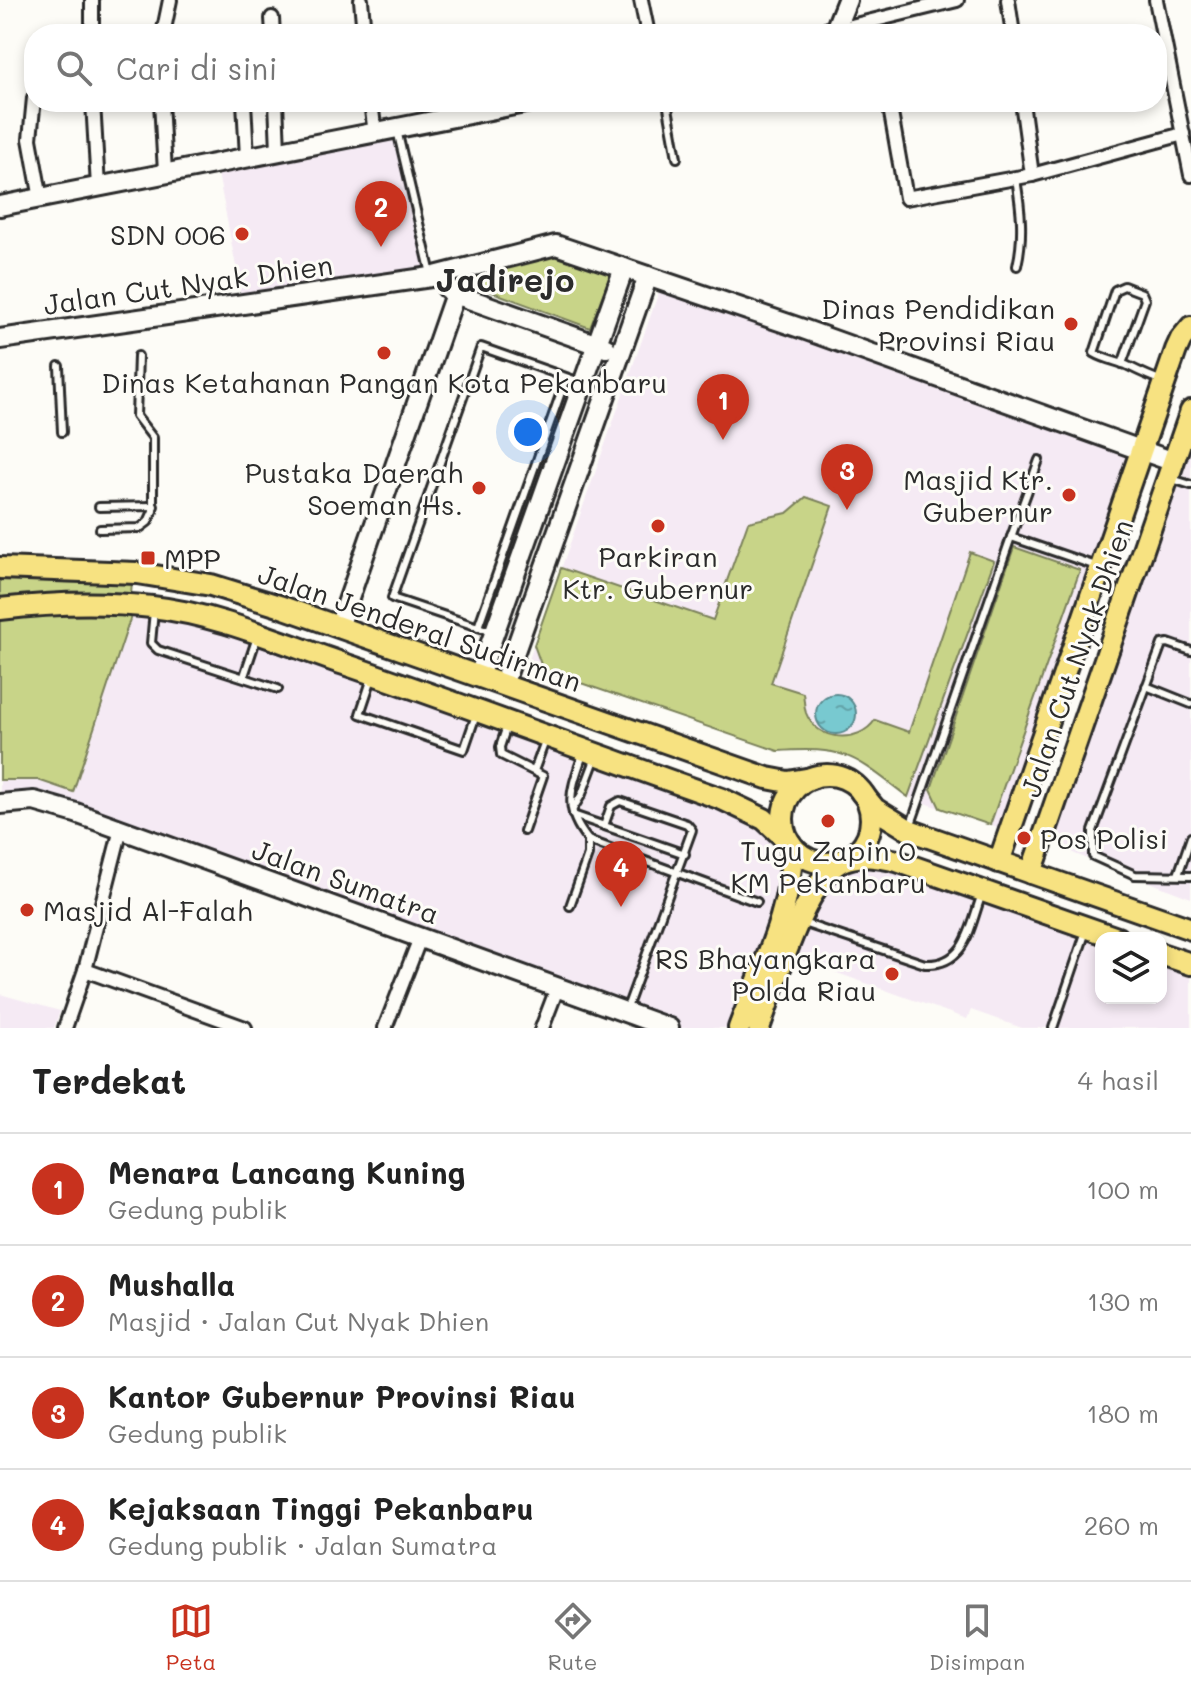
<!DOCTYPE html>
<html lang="id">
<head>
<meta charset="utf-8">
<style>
  :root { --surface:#fff; --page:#f2f2f2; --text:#222; --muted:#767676; --line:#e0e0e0; --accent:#c8321e }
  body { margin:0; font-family:Mali,sans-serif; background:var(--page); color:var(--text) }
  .controls { position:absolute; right:24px; bottom:24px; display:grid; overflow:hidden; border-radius:16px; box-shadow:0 4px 12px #0003 }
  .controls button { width:72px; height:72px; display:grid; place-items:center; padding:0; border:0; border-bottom:2px solid var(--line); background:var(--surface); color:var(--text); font:40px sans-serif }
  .you { position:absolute; left:528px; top:432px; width:28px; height:28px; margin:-20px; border:6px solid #fff; border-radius:50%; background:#1a73e8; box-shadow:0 0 0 12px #1a73e833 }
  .badge { display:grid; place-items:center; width:52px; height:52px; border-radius:50%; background:var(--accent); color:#fff; font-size:26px; font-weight:700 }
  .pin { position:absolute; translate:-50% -66px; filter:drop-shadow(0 2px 4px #0008) }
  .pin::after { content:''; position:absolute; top:42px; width:28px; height:24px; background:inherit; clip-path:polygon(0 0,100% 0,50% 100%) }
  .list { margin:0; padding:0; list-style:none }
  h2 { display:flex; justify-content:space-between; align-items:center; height:104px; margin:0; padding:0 32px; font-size:34px }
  h2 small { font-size:26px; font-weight:400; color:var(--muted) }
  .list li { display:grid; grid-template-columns:52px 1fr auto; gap:24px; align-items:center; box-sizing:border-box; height:112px; padding:0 32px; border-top:2px solid var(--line) }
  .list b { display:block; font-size:30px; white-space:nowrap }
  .list p { margin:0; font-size:26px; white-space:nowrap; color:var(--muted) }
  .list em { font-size:26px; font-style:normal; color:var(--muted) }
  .icon { flex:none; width:44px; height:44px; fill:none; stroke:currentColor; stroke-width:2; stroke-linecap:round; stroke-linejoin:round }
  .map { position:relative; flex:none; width:1191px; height:1028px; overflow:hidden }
  .search { position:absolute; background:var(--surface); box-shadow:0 4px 12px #0003; left:24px; right:24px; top:24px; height:88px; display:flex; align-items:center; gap:20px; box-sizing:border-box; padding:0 28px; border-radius:32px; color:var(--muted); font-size:30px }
  .sheet { height:552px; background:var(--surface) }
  nav { display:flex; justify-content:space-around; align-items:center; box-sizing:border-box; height:112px; border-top:2px solid var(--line); background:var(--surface); font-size:22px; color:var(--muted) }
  nav a { display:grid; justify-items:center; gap:4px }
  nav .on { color:var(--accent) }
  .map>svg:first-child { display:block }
  .built { fill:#f5eaf4 }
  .green { fill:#c8d488; stroke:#7a805a; stroke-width:2 }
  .water { fill:url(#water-ripples); stroke:#598a8e; stroke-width:2 }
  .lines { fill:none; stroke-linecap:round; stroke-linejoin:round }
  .lane-casing { stroke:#2b2b2b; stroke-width:12 }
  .street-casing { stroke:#2b2b2b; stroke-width:18 }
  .secondary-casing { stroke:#2b2b2b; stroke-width:24 }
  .primary-casing { stroke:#2b2b2b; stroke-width:26 }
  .lane { stroke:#fdfcf7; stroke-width:6 }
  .street { stroke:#fdfcf7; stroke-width:12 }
  .secondary { stroke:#fdfcf7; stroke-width:18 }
  .primary { stroke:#f7e281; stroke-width:20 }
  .poi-dot { fill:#c8321e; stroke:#fdfcf7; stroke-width:3 }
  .labels { text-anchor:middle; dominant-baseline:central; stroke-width:6; stroke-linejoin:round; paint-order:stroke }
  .poi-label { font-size:28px; fill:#2b2b2b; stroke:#fdfcf7; text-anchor:end }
  .street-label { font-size:28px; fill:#2b2b2b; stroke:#fdfcf7 }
  .quarter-label { font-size:32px; font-weight:bold; fill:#2b2b2b; stroke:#fdfcf7 }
</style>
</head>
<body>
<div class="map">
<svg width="1191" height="1028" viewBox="0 0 1191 1028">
  <defs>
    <pattern id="water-ripples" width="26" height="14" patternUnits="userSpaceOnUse" patternTransform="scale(2)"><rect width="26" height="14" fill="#78c9d0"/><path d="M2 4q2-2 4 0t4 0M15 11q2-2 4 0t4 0" fill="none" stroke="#63a3a9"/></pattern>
  </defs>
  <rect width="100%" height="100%" fill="#fdfcf7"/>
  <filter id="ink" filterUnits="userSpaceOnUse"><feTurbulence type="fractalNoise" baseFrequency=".0125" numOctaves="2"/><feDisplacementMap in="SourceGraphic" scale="16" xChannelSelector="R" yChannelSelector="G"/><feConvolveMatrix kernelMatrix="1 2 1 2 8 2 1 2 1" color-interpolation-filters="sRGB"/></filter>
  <g filter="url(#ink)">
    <g class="built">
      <path d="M397 130 431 277 241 304 239 282 216 163Z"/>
      <path d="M660 289 1132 453 1003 830 908 797 861 761 837 751 810 749 778 751 527 665Z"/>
      <path d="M1191 431V898L1075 854 1068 849 1056 824Z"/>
      <path d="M138 612 218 626 743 817 758 827 769 841 777 858 778 886 729 1028H673L122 828 0 802V616Z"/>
      <path d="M869 859 1101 938V998H1161V954L1191 964V1028H1022L971 1010 967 1019 795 958 819 893 833 876Z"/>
      <path d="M0 994 60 1011 54 1028H0Z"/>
    </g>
    <g class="green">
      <path d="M556 248 613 268 590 328 465 282 456 272Z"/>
      <path d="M806 497 832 506 771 683 803 693C804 699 804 707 806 713 817 742 859 744 875 720L909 732 970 552 994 561 908 797C855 757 848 746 778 751L543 670 534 645 561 568 713 620 748 522 787 513Z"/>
      <path d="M1014 547 1080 570 990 825 940 808 931 789Z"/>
      <path d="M0 577 132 580 131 596 0 602Z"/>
      <path d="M135 604 73 792 38 780H0V610Z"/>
    </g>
    <circle class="water" cx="836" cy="714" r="20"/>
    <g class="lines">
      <g class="lane-casing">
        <g id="lane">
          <path d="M667 102 677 158"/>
          <path d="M397 130 431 274"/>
          <path d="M1016 179C1021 209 1024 236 1017 266"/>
          <path d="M1122 364 1145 300 1142 293 1124 286 1115 290 1094 353C1104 359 1115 361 1126 365 1138 371 1150 377 1163 381"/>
          <path d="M59 366 62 432"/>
          <path d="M1172 479 1191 485"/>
          <path d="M99 507 154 506"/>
          <path d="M100 529 140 528 148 522 153 511V438L136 416 138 356"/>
          <path d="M1011 537 1039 460"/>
          <path d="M154 611 151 643 158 650 278 689"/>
          <path d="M478 627 566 378"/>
          <path d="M493 632 392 598 481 347 580 382"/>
          <path d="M1191 651 1168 643 1162 644 1093 831V856L1135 875 1191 876"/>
          <path d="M244 676 257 637"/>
          <path d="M372 678 360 714 464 750 476 715"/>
          <path d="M1146 686 1191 704"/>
          <path d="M507 726 500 747 501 755 543 776 524 831"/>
          <path d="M583 754C571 790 562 808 588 840L757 902"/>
          <path d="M534 771 545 741"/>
          <path d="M573 809 582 794 596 757"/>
          <path d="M573 815 685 854"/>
          <path d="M604 826 611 806 620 801 687 824 692 830 627 1008"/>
          <path d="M910 827 1011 537 1099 567"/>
          <path d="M1178 875 1191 837"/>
          <path d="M570 906 588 855V840"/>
          <path d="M803 923 925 964C967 966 970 925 982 894"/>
          <path d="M1053 1028 1086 931"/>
        </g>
      </g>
      <g class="street-casing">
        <g id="street">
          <path d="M92 0V34"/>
          <path d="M361 0 364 34"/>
          <path d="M641 0 648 34"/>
          <path d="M1008 0 1013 34"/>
          <path d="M1156 0 1191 175"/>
          <path d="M272 18 273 34"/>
          <path d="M835 30 957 0"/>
          <path d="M163 34 170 0"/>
          <path d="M34 98 30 139 41 199"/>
          <path d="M93 102 98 187"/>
          <path d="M161 102 165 172"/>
          <path d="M244 102 247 157"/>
          <path d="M276 102 278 150"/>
          <path d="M371 102 375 134"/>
          <path d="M889 102 906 198 1032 175 1183 134"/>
          <path d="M1022 102 1032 175"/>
          <path d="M85 970 245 1028"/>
          <path d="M65 1028 85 970 121 829"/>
          <path d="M385 1028 420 938"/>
          <path d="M542 1028 558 986"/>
        </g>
      </g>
      <g class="secondary-casing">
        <g id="secondary">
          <path d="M820 34 835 30 847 0"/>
          <path d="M0 206 530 102"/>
          <path d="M447 288 455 294 606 348"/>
          <path d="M0 339 431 277 556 245 803 329 1174 462"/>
          <path d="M339 627 455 294"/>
          <path d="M479 676 624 268"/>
          <path d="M503 685 648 276"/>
          <path d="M0 804 34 801 76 813 669 1028"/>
        </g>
      </g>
      <g class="primary-casing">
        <g id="primary">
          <path d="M0 568 137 573 211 585 279 606 767 778 788 782 812 778"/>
          <path d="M0 609C50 603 101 601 152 607 217 614 282 643 344 664 470 707 596 755 722 799L764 819 791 844"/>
          <circle cx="827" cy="819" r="44"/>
          <path d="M861 792 875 809 909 830 1191 929"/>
          <path d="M999 862 1176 350 1181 339 1191 327"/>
          <path d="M1031 873 1191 411"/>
          <path d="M1161 954 1191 964"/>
          <path d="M739 1028C759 974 796 902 791 844"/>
          <path d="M759 1028C774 988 804 881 842 861 859 853 879 857 897 861L1117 938"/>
        </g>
      </g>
      <use href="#lane" class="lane"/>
      <use href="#street" class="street"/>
      <use href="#secondary" class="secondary"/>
      <use href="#primary" class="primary"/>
    </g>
  </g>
  <g class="poi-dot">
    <circle cx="242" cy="234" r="8"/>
    <circle cx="1071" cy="324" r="8"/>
    <circle cx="384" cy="353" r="8"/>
    <circle cx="479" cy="488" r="8"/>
    <circle cx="1069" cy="495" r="8"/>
    <circle cx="658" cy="526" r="8"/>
    <rect x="140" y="550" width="16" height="16" rx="4"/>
    <circle cx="828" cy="821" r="8"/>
    <circle cx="1024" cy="838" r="8"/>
    <circle cx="27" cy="910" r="8"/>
    <circle cx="892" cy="974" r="8"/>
  </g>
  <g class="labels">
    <g class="poi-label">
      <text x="226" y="234">SDN 006</text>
      <text x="1055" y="308">Dinas Pendidikan<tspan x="1055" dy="32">Provinsi Riau</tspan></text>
      <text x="384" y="382" text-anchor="middle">Dinas Ketahanan Pangan Kota Pekanbaru</text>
      <text x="463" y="472">Pustaka Daerah<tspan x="463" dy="32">Soeman Hs.</tspan></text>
      <text x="1053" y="479">Masjid Ktr.<tspan x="1053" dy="32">Gubernur</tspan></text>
      <text x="658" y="556" text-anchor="middle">Parkiran<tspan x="658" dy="32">Ktr. Gubernur</tspan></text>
      <text x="164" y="558" text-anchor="start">MPP</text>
      <text x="1040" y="838" text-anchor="start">Pos Polisi</text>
      <text x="828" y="850" text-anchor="middle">Tugu Zapin 0<tspan x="828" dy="32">KM Pekanbaru</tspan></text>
      <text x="43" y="910" text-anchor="start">Masjid Al-Falah</text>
      <text x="876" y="958">RS Bhayangkara<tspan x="876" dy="32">Polda Riau</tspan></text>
    </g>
    <g class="street-label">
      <text transform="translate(188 284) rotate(-8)">Jalan Cut Nyak Dhien</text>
      <text transform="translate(420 627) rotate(19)">Jalan Jenderal Sudirman</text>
      <text transform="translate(1076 658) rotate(-71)">Jalan Cut Nyak Dhien</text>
      <text transform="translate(346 881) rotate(20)">Jalan Sumatra</text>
    </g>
    <g class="quarter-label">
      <text x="505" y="279">Jadirejo</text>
    </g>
  </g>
</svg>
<div class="controls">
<button><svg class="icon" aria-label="layers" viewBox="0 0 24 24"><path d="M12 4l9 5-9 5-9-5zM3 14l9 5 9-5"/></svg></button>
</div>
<div class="you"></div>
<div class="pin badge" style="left:723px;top:440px">1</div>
<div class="pin badge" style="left:381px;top:247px">2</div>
<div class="pin badge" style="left:847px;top:510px">3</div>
<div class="pin badge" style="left:621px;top:907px">4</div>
<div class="search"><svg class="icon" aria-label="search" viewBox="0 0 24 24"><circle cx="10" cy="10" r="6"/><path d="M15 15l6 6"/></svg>Cari di sini</div>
</div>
<section class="sheet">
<h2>Terdekat<small>4 hasil</small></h2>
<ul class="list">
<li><span class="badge">1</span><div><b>Menara Lancang Kuning</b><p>Gedung publik</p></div><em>100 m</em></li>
<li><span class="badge">2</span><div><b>Mushalla</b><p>Masjid · Jalan Cut Nyak Dhien</p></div><em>130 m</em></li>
<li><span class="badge">3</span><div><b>Kantor Gubernur Provinsi Riau</b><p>Gedung publik</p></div><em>180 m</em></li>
<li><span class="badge">4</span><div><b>Kejaksaan Tinggi Pekanbaru</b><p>Gedung publik · Jalan Sumatra</p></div><em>260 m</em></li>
</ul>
</section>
<nav>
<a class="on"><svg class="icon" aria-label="map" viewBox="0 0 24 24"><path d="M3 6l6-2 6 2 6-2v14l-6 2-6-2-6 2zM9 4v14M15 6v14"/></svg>Peta</a>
<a><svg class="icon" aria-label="directions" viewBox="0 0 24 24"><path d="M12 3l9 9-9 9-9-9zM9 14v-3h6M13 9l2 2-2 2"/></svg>Rute</a>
<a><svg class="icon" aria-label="saved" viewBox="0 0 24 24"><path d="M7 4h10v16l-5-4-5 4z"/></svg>Disimpan</a>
</nav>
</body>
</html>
